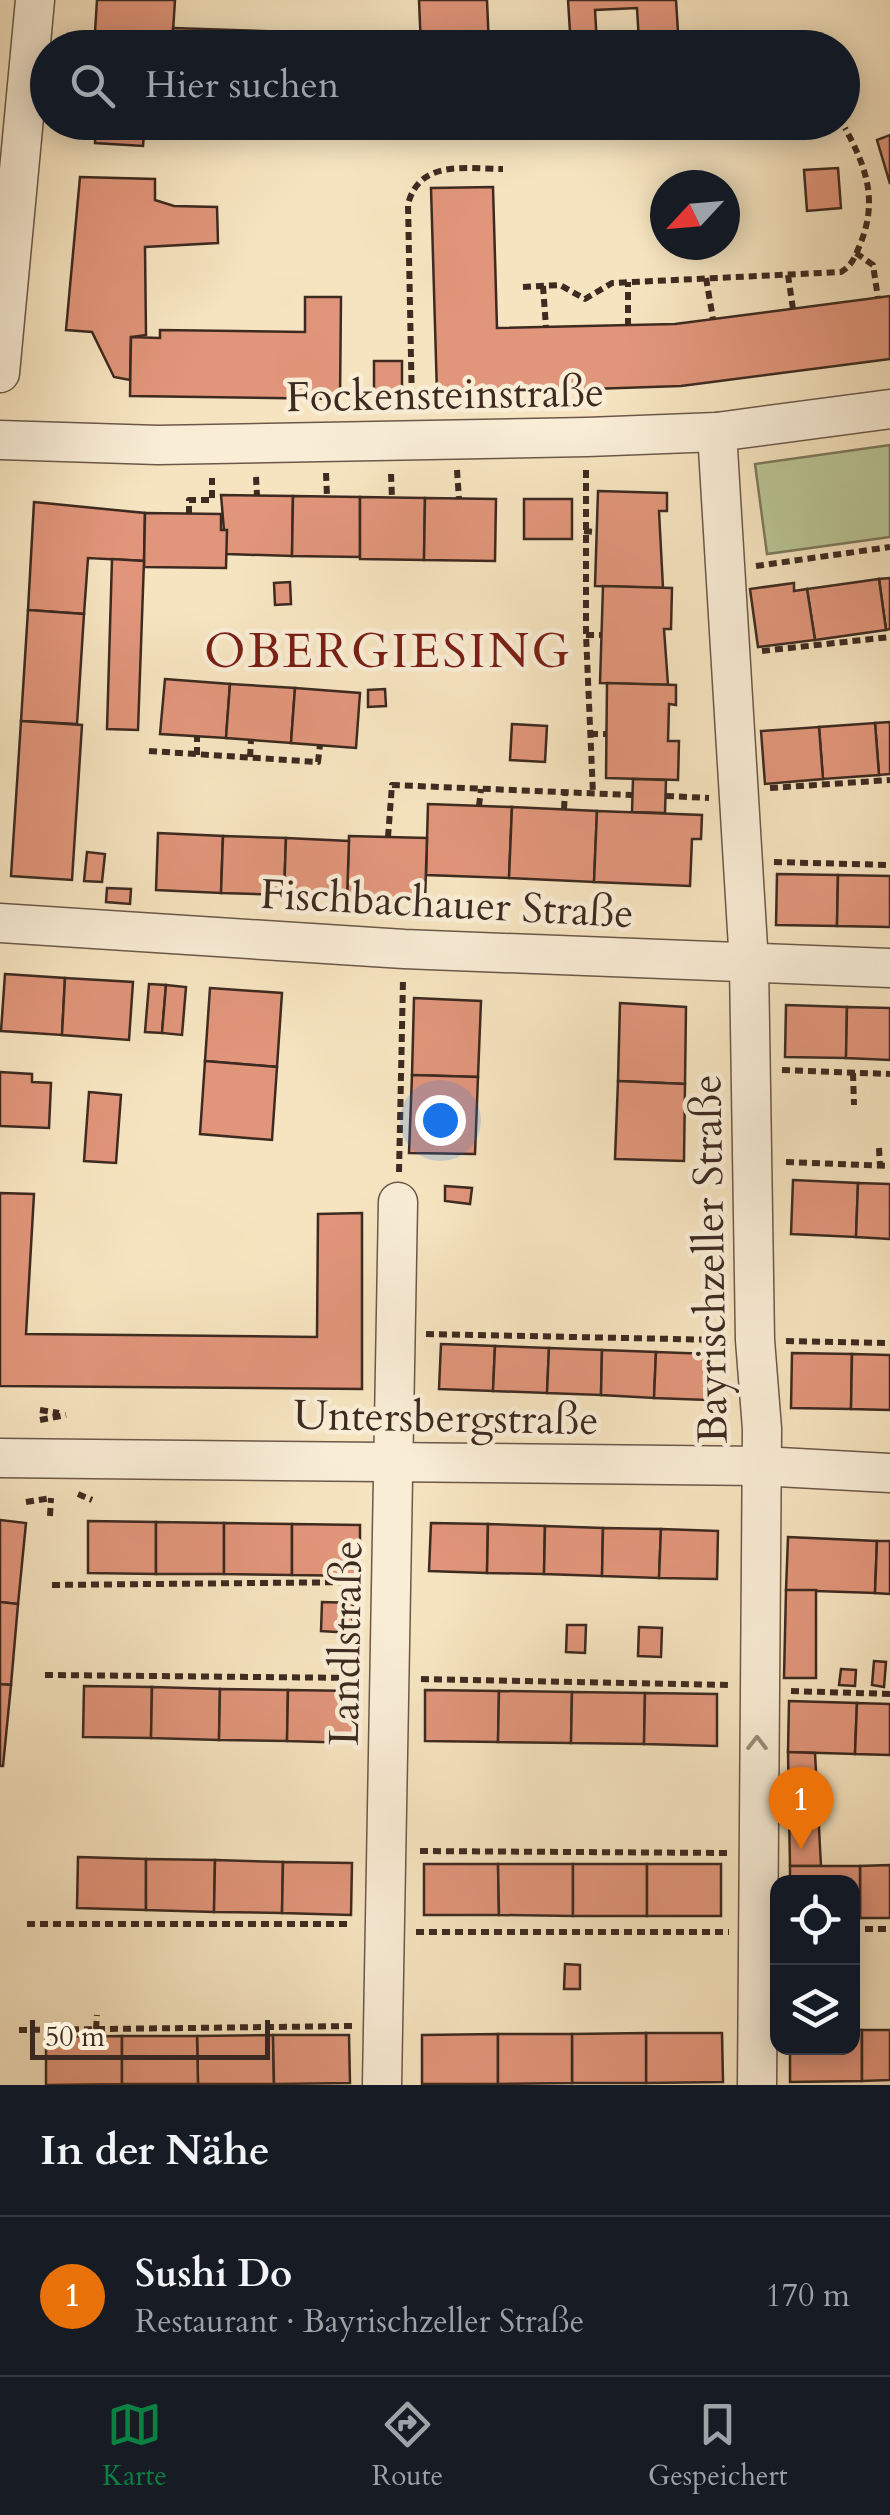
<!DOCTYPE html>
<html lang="de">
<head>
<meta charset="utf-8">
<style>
  :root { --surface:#171b24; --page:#242831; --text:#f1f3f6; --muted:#9ea1a6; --line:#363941; --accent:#0b8043 }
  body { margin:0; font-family:Cardo,serif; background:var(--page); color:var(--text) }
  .controls { position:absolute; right:30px; bottom:30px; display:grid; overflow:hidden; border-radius:20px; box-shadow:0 5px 25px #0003 }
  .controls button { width:90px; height:90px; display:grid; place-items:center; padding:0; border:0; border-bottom:2px solid var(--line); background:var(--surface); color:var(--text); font:50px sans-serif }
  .compass { position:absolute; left:650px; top:170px; width:90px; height:90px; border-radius:50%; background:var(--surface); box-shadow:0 5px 25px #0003; rotate:244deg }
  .scale { position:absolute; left:30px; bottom:25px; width:240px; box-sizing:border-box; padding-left:10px; border:5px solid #3d2a20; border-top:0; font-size:28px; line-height:35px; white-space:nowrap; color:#3d2a20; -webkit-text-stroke:8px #f9edd6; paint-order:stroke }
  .you { position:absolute; left:440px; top:1120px; width:35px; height:35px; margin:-25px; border:8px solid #fff; border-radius:50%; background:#1a73e8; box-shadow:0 0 0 15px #1a73e833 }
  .badge { display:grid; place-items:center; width:65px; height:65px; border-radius:50%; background:var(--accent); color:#fff; font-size:32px; font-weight:700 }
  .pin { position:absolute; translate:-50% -82px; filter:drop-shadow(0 2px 5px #0008) }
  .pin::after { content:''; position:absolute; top:52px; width:35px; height:30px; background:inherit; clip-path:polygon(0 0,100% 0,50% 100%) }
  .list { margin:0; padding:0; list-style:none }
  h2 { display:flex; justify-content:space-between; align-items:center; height:130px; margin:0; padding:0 40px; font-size:42px }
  h2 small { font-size:32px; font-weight:400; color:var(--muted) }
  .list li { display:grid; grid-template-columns:65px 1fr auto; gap:30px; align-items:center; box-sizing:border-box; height:160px; padding:0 40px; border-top:2px solid var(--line) }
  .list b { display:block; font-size:38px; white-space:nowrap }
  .list p { margin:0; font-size:32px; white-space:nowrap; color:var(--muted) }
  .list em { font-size:32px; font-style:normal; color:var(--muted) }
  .icon { flex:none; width:55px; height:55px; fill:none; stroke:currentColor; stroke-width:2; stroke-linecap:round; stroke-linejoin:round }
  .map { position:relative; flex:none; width:890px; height:2085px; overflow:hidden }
  .search { position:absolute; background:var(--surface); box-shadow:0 5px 25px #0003; left:30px; right:30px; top:30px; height:110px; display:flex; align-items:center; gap:25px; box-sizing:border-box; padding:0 35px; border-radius:55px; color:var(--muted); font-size:38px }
  .sheet { height:290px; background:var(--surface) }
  nav { display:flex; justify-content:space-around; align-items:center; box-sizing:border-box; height:140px; border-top:2px solid var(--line); background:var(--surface); font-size:28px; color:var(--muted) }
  nav a { display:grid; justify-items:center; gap:5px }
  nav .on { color:var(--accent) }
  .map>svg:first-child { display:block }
  .green { fill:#bac595; stroke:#7c785a; stroke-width:2.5 }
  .building { fill:#e1957a; stroke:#3d2a20; stroke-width:2.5; fill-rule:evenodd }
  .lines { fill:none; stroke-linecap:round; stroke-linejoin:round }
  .minor-casing { stroke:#6b5848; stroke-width:41 }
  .path { stroke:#3d2a20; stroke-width:6; stroke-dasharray:8 5; stroke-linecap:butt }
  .minor { stroke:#f9edd6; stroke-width:38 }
  .oneway { stroke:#9b8c7b }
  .labels { text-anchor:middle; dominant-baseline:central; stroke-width:9; stroke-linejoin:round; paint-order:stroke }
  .street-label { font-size:42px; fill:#3d2a20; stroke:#f9edd6 }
  .quarter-label { font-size:48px; letter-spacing:2.5px; fill:#7a1f14; stroke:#f9edd6 }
</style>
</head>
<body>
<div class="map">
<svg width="890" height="2085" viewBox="0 0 890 2085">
  <rect width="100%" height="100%" fill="#f6e4c0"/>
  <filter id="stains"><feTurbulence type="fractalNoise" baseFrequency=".002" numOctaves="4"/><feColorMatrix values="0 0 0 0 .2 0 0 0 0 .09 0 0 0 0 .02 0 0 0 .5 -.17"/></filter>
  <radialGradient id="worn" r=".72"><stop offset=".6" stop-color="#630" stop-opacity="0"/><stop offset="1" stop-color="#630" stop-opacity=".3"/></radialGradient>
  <path class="green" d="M890 445V537L767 554 755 464Z"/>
  <g class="building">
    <path d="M97 0H175L172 48H94Z"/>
    <path d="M419 0H487L489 48H421Z"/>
    <path d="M568 0H676L679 48H571ZM637 8 639 42 597 44 595 10Z"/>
    <path d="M173 28 351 34V48H172Z"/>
    <path d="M96 122H145L143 146 95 143Z"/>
    <path d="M172 122H348L347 134 172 128Z"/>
    <path d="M890 135V184L877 140Z"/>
    <path d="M838 168 841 208 807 211 804 170Z"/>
    <path d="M80 177 155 179V200L174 206 217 207 218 243 145 247 146 335 131 337 130 380 114 377 92 332 66 330Z"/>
    <path d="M493 187 497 328 675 324 890 296V359L681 386 437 394 431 188Z"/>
    <path d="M305 297H341L340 399 130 396 131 337 160 338V330L305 332Z"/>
    <rect x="374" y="361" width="28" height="30"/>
    <path d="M598 491 667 493V511H659L663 588 595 586Z"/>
    <path d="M221 495 293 496 292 556 226 554Z"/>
    <path d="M293 496 360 497V557L292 556Z"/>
    <path d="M360 497 425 498 424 560 360 559Z"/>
    <path d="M425 498 496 499 495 561 424 560Z"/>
    <rect x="524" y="499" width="48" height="40"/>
    <path d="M34 502 145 513 144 561 88 558 84 614 28 610Z"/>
    <path d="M145 513 221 514V530H227L226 568 144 567Z"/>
    <path d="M112 559 144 561 138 730 107 729Z"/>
    <path d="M890 578V629L886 630 879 579Z"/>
    <path d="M879 579 886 630 815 640 807 589Z"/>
    <path d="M290 582 291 604 275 605 274 583Z"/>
    <path d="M794 583V591L807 589 815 640 758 647 750 589Z"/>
    <path d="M603 586 672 588 671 629H664L668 685 600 683Z"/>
    <path d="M28 610 84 614 77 724 21 721Z"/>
    <path d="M165 679 230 684 226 738 160 734Z"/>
    <path d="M607 683 676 685V705L669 704 668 741H679L678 780 606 778Z"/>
    <path d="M230 684 295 688 291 743 226 738Z"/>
    <path d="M295 688 360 693 356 748 291 743Z"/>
    <path d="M385 689 386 706 368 707V690Z"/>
    <path d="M21 721 82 725 72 880 11 876Z"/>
    <path d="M890 722V774L879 775 875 723Z"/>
    <path d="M875 723 879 775 823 779 819 727Z"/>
    <path d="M512 724 547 726 545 762 510 760Z"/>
    <path d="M819 727 823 779 765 784 761 731Z"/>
    <path d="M633 779 666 780 665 813 632 812Z"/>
    <path d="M428 804 512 807 509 878 426 875Z"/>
    <path d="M512 807 597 811 594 882 509 878Z"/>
    <path d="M597 811 702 815 701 839H692L690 886 594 882Z"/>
    <path d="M158 833 223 836 221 893 156 890Z"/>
    <path d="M223 836 286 838 284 895 221 893Z"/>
    <path d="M349 836 427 838 425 901 347 898Z"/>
    <path d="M286 838 349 841 347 898 284 895Z"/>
    <path d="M87 852 105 854 102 882 84 881Z"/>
    <path d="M777 874 838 875 837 926 776 925Z"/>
    <path d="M838 875 890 876V927L837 926Z"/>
    <path d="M107 888 131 889 130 904 106 902Z"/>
    <path d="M5 974 65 978 62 1035 1 1031Z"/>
    <path d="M65 978 133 982 129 1040 62 1035Z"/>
    <path d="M149 984 166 985 162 1033 145 1032Z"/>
    <path d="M166 985 186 987 182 1035 162 1033Z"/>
    <path d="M210 988 282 993 277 1067 205 1061Z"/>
    <path d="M414 998 481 1001 478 1077 412 1075Z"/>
    <path d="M620 1003 686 1007 685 1084 618 1081Z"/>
    <path d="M786 1005 847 1007 846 1058 785 1057Z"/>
    <path d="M847 1007 890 1008V1060L846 1058Z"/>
    <path d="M205 1061 277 1067 272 1140 200 1134Z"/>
    <path d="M0 1072 32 1074V1082L51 1083 49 1128 0 1126Z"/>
    <path d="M412 1075 478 1077 475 1154 409 1153Z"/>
    <path d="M618 1081 685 1084 684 1161 615 1159Z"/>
    <path d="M89 1092 121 1095 116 1163 84 1161Z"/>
    <path d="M793 1180 858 1183 856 1237 791 1234Z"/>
    <path d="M858 1183 890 1184V1239L856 1237Z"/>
    <path d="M445 1186 472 1188 470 1204 445 1201Z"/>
    <path d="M0 1193 34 1194 26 1334 317 1337 318 1214 362 1213V1389L0 1386Z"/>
    <path d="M441 1344 495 1346 493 1391 439 1389Z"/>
    <path d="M495 1346 549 1348 547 1393 493 1391Z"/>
    <path d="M549 1348 602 1350 601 1395 547 1393Z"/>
    <path d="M602 1350 656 1352 654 1398 601 1395Z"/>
    <path d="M656 1352 710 1354 708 1400 654 1398Z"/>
    <path d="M792 1353 852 1354 851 1409 791 1408Z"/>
    <path d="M852 1354 890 1355V1410L851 1409Z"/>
    <path d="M0 1520 26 1523 18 1604 0 1602Z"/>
    <path d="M88 1521 156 1522V1574L88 1573Z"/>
    <path d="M156 1522 224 1523V1574H156Z"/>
    <path d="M224 1523 292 1524V1575L224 1574Z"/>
    <path d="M431 1523 488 1524 487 1573 429 1571Z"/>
    <path d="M292 1524 360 1525V1576L292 1575Z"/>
    <path d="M488 1524 545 1526 544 1574 487 1573Z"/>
    <path d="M545 1526 603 1528 602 1576 544 1574Z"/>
    <path d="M603 1528 661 1529 659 1578 602 1576Z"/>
    <path d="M661 1529 718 1531 717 1579 659 1578Z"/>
    <path d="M788 1537 877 1541 875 1593 786 1590Z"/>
    <path d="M877 1541H890V1594L875 1593Z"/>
    <path d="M786 1590H816V1678H784Z"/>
    <path d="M0 1602 18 1604 11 1685 0 1684Z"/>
    <path d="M322 1602 353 1603 352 1633 321 1631Z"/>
    <path d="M567 1625H586L585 1653 566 1652Z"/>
    <path d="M639 1627 662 1628 661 1657 638 1656Z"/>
    <path d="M874 1661 886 1662 884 1687 872 1685Z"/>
    <path d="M841 1669 856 1670 855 1686 839 1685Z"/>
    <path d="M0 1684 11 1685 3 1766H0Z"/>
    <path d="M84 1686 152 1687 151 1738 83 1737Z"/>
    <path d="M152 1687 220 1689 219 1740 151 1738Z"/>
    <path d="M220 1689 288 1690 287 1741 219 1740Z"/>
    <path d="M288 1690 356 1691 355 1743 287 1741Z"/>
    <path d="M425 1690 499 1691 498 1742 425 1741Z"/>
    <path d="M499 1691 572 1692 571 1743 498 1742Z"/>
    <path d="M572 1692 645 1693 644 1744 571 1743Z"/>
    <path d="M645 1693 717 1694V1746L644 1744Z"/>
    <path d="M789 1701 857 1703 855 1754 788 1752Z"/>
    <path d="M857 1703 890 1704V1755L855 1754Z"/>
    <path d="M788 1752 815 1753 821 1866H790Z"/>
    <path d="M78 1857 146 1859V1910L77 1908Z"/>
    <path d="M146 1859 215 1860 214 1912 146 1910Z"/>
    <path d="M215 1860 283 1862 282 1913 214 1912Z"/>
    <path d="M283 1862 352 1863 351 1915 282 1913Z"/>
    <path d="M424 1864H498L499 1915H424Z"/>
    <path d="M498 1864H573V1916L499 1915Z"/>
    <rect x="573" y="1864" width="74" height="52"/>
    <rect x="647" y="1864" width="74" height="52"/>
    <path d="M890 1865V1918H860V1866Z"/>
    <path d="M790 1866H860V1918H852V1882H790Z"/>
    <path d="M565 1964 580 1965V1989H564Z"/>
    <path d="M852 2030H862V2081L790 2082V2048H852Z"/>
    <path d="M862 2030H890V2080L862 2081Z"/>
    <path d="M646 2033H722L723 2082 646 2083Z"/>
    <path d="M646 2033V2083H572V2034Z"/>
    <path d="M498 2034V2084H422V2035Z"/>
    <path d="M498 2034H572V2083L498 2084Z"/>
    <path d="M273 2035 274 2084H198L197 2036Z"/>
    <path d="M273 2035H349L350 2083 274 2084Z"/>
    <path d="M122 2036V2084L46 2085V2037Z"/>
    <path d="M122 2036H197L198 2084H122Z"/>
  </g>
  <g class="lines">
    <g class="minor-casing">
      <g id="minor">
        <path d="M0 373 35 0"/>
        <path d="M717 432 749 964 755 1340 762 1429 757 2085"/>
        <path d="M0 440 158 445 587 437 717 432 890 409"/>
        <path d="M0 923 404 949 890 968"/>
        <path d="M0 1458 760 1466 890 1473"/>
        <path d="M382 2085 398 1202"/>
      </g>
    </g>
    <g class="path">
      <path d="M376 35H415"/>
      <path d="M856 253 873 265 878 298"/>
      <path d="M788 275 793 309"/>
      <path d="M706 278 713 319"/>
      <path d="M543 286 546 327"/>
      <path d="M523 287 560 285 585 299 612 283 841 272C852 265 854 259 859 247 878 203 868 170 845 128"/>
      <path d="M628 326V282"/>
      <path d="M412 409 408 204C420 159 465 169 503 169"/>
      <path d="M457 470 459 499"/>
      <path d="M586 470V635L593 794"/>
      <path d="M326 473 327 497"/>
      <path d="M391 474 392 498"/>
      <path d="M256 477 257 496"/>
      <path d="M189 514V500H212V478"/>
      <path d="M584 531 596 532"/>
      <path d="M756 566 890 547"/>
      <path d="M586 635H601"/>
      <path d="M762 651 890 637"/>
      <path d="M590 734H606"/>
      <path d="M149 751 318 762 320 745"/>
      <path d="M197 755V737"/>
      <path d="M250 757 251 740"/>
      <path d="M770 788 890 780"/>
      <path d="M666 796 709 798"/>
      <path d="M479 806 481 789"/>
      <path d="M564 809 565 792"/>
      <path d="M388 837 392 785 632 795"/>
      <path d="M774 862 890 865"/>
      <path d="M782 1070 890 1074"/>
      <path d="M853 1073 854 1105"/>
      <path d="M879 1148 880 1166"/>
      <path d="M786 1162 890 1166"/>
      <path d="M399 1172 403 980"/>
      <path d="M426 1334 724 1340"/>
      <path d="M786 1341 890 1343"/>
      <path d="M40 1410 59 1413"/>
      <path d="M40 1420 66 1415"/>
      <path d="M78 1494 92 1500"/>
      <path d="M26 1502 51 1498"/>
      <path d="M50 1516 51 1498"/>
      <path d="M52 1585 361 1582"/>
      <path d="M45 1675 359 1678"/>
      <path d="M421 1679 729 1685"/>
      <path d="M791 1691 890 1694"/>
      <path d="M420 1851 727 1853"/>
      <path d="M27 1924H351"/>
      <path d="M852 1929H890"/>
      <path d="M416 1932H729"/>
      <path d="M96 2029 97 2015"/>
      <path d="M19 2030 353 2026"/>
    </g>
    <use href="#minor" class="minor"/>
  </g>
  <defs><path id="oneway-chevron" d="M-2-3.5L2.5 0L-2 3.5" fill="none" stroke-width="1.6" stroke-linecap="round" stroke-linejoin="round" transform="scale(2.5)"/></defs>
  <use class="oneway" href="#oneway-chevron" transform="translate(757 1743) rotate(-90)"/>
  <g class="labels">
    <g class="street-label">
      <text transform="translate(445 395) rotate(-1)">Fockensteinstraße</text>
      <text transform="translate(447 904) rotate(3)">Fischbachauer Straße</text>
      <text transform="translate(710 1259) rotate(-91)">Bayrischzeller Straße</text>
      <text transform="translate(446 1418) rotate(1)">Untersbergstraße</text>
      <text transform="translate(346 1643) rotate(-89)">Landlstraße</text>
    </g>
    <g class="quarter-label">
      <text x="388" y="651">OBERGIESING</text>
    </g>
  </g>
  <rect width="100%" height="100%" filter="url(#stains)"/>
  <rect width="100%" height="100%" fill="url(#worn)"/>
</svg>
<div class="controls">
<button><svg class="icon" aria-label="locate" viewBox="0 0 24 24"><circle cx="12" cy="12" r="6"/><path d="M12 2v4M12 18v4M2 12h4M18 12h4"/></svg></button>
<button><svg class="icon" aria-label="layers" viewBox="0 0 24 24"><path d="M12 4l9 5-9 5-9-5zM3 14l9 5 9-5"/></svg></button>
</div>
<svg class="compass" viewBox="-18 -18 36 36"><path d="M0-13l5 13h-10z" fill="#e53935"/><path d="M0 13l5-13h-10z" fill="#9ea1a6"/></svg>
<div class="scale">50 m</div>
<div class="you"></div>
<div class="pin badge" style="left:801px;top:1849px;background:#e8710a">1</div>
<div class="search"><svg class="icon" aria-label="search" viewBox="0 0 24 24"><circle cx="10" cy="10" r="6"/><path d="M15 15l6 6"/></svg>Hier suchen</div>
</div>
<section class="sheet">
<h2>In der Nähe<small></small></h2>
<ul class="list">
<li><span class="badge" style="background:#e8710a">1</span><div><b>Sushi Do</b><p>Restaurant · Bayrischzeller Straße</p></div><em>170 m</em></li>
</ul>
</section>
<nav>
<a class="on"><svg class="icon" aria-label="map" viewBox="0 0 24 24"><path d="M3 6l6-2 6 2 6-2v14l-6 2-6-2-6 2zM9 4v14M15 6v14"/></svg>Karte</a>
<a><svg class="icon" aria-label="directions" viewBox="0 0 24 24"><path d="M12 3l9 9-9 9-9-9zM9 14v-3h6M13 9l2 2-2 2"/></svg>Route</a>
<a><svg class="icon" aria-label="saved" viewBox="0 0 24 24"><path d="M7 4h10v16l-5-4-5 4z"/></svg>Gespeichert</a>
</nav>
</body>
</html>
